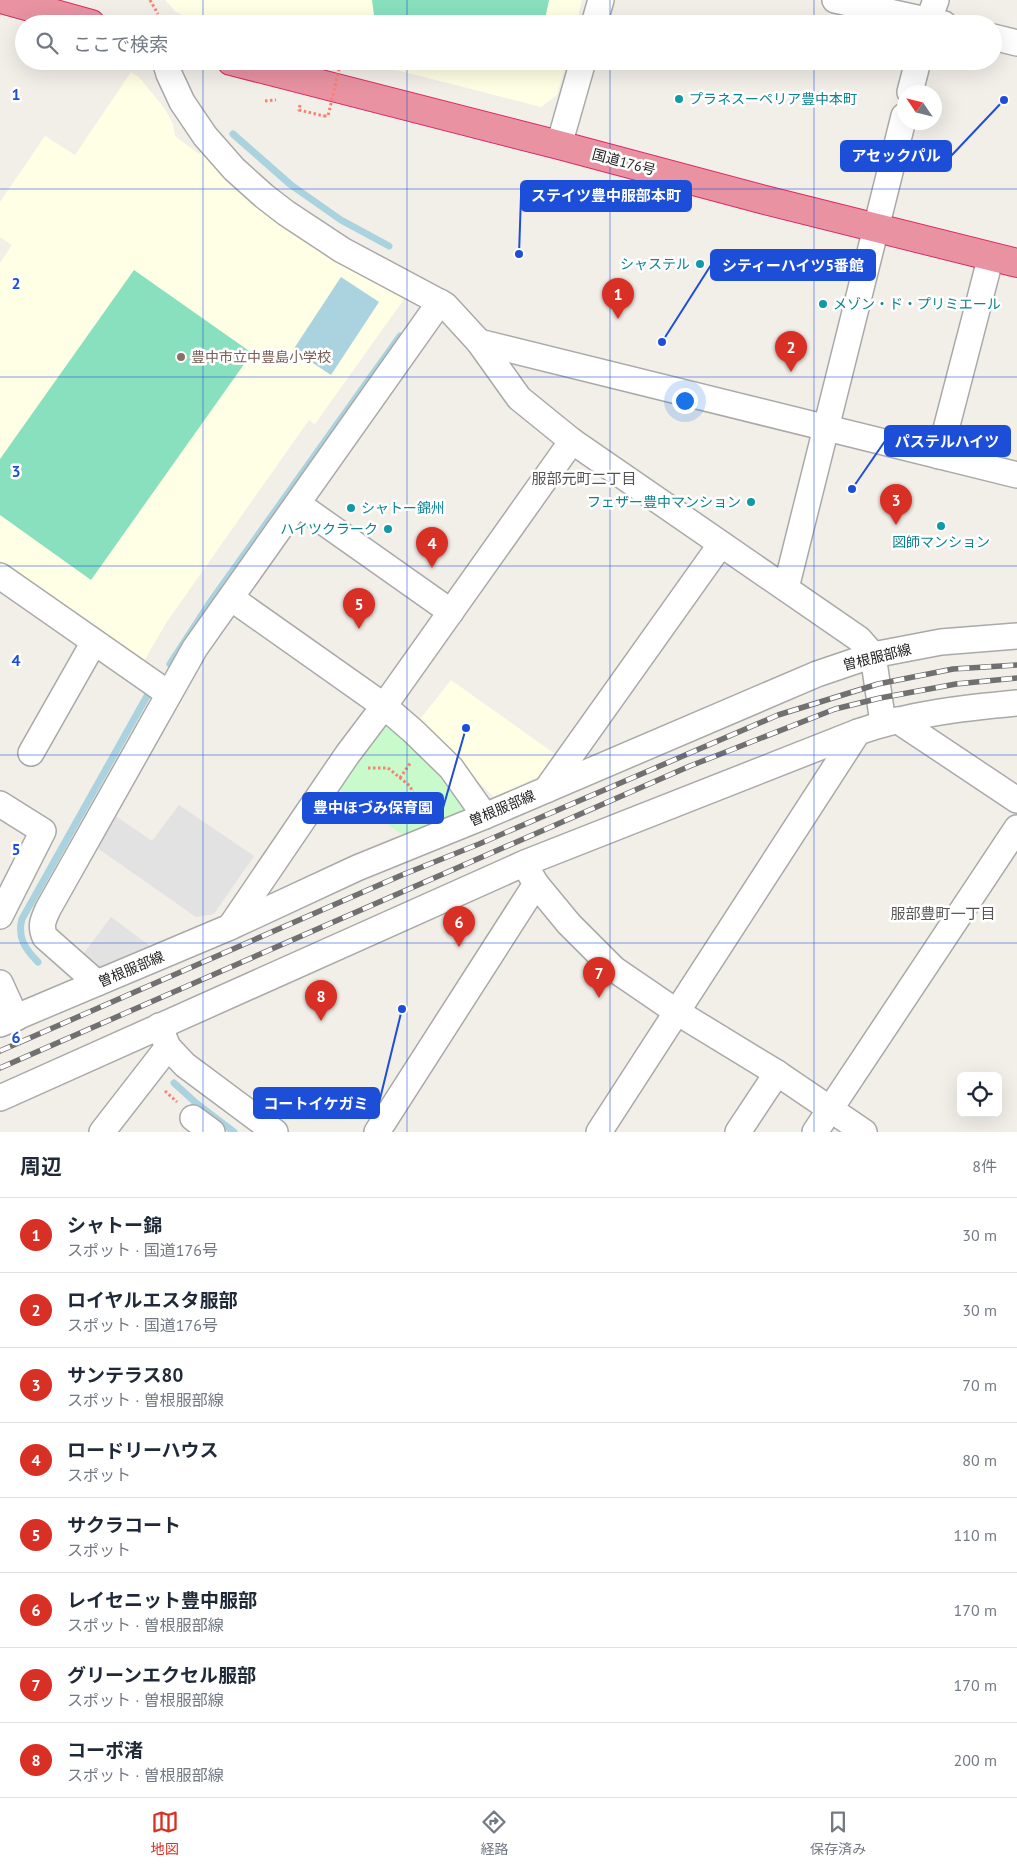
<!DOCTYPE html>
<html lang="ja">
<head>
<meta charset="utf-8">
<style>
  :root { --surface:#fff; --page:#f2f2f3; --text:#1f2937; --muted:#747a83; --line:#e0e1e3; --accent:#d93025 }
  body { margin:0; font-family:"PT Sans","Noto Sans JP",sans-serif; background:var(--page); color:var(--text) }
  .controls { position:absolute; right:15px; bottom:15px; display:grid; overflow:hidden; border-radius:8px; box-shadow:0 5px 20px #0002 }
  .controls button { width:45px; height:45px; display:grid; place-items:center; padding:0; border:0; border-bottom:1px solid var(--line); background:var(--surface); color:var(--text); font:25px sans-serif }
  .compass { position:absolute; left:897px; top:85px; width:45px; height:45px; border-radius:50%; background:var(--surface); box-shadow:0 5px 20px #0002; rotate:305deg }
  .you { position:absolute; left:684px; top:400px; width:18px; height:18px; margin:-12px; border:4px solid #fff; border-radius:50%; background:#1a73e8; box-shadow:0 0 0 8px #1a73e833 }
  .badge { display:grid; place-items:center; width:32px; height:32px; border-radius:50%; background:var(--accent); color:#fff; font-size:16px; font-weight:700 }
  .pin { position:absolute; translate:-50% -41px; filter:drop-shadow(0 1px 2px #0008) }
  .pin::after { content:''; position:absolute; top:26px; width:18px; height:15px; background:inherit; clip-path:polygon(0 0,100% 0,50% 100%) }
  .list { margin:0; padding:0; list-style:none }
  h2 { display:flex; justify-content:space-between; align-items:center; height:65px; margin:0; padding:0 20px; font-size:21px }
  h2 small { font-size:16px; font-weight:400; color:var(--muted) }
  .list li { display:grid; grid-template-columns:32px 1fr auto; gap:15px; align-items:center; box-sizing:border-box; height:75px; padding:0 20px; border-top:1px solid var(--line) }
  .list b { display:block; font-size:19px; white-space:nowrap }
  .list p { margin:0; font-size:16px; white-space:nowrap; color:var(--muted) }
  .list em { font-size:16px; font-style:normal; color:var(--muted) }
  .icon { flex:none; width:28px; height:28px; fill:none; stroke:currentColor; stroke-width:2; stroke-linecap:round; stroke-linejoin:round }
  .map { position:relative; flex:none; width:1017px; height:1132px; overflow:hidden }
  .search { position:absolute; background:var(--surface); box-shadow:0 5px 20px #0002; left:15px; right:15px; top:15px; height:55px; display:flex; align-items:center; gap:12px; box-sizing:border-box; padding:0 18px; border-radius:28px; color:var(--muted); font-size:19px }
  .sheet { height:665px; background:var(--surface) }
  nav { display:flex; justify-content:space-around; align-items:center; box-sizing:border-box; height:70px; border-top:1px solid var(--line); background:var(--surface); font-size:14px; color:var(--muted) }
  nav a { display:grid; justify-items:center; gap:2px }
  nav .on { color:var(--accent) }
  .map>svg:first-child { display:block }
  .education { fill:#ffffe5 }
  .park { fill:#c8facc }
  .pitch { fill:#88e0be }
  .parking { fill:#e2e2e2 }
  .water { fill:#aad3df }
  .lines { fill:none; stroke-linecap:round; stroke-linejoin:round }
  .stream { stroke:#aad3df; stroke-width:7 }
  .minor-casing { stroke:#a9a9a9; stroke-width:28 }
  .highway-casing { stroke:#dc2a67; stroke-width:30 }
  .path { stroke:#fa8072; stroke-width:3; stroke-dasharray:2.5 2.5; stroke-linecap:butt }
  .minor { stroke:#fff; stroke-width:25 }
  .highway { stroke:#e892a2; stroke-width:28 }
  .rail-casing { stroke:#707070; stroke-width:5.5 }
  .rail { stroke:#fff; stroke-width:4; stroke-dasharray:11; stroke-linecap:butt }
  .path-bridge { stroke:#fa8072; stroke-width:3; stroke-dasharray:2.5 2.5; stroke-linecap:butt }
  .grid { fill:none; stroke:#1d4ed8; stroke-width:1; stroke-opacity:0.55 }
  .culture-dot { fill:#0f9aa8; stroke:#fff; stroke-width:2 }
  .education-dot { fill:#8d6e63; stroke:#fff; stroke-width:2 }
  .labels { text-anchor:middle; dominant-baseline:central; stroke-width:5; stroke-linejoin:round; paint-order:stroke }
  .culture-label { font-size:14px; fill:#0d838f; stroke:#fff; text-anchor:start }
  .street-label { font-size:14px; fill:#222; stroke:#fff }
  .education-label { font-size:14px; fill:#785e54; stroke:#fff; text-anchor:start }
  .neighbourhood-label { font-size:15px; fill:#555; stroke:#fff }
  .grid-label { font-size:16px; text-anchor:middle; font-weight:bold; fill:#1d4ed8; stroke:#fff; stroke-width:5; stroke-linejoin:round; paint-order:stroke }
  .leader { fill:none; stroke:#1d4ed8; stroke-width:2 }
  .callout-dot { fill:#1d4ed8; stroke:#fff; stroke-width:2 }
  .callout { fill:#1d4ed8; stroke:#1d4ed8; stroke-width:2 }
  .callout-label { font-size:15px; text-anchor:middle; font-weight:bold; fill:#fff }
</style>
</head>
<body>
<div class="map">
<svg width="1017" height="1132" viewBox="0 0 1017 1132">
  <rect width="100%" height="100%" fill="#f2efe9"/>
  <g class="education">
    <path d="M165 0H582L576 24H214L182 15 176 12Z"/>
    <path d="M361 61H567L557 95 541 107Z"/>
    <path d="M131 72 139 77 165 109 173 124 175 136 199 154 202 151 407 295 315 424 309 420 166 623 143 663 0 566V263L12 245 0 237V202L45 136 75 155Z"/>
    <path d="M451 680 555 754 542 775 494 797 417 723Z"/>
  </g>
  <path class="park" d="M386 723 435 766 468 810 405 837 335 786Z"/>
  <g class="pitch">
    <path d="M372 0H549L544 24H412L374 15Z"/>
    <path d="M134 270 252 353 91 580 0 515V459Z"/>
  </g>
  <g class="parking">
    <path d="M179 805 254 856 214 914 196 917 96 847 113 814 152 841Z"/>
    <path d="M111 917 150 946 97 969 81 957Z"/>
  </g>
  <path class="water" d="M341 277 379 302 331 375 293 350Z"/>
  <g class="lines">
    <g class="stream">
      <path d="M233 134 291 185 341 220 389 246"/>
      <path d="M170 664 211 601 400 336"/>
      <path d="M38 962C25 949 17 937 22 919L147 696"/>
      <path d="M174 1083 196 1103 234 1132"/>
    </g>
    <g class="minor-casing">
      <g id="minor">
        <path d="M835 0 944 24"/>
        <path d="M594 24 601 0"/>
        <path d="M927 24 936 0"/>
        <path d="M993 37 1017 43"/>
        <path d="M165 61 169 74 182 102 205 136 234 169 264 196 286 213 342 250 445 305 479 342 519 398 572 441 859 639 873 655 883 723"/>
        <path d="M910 92 918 61"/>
        <path d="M559 145 583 61"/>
        <path d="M479 342 1017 475"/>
        <path d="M939 456 991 256"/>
        <path d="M298 504 451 612"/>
        <path d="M0 576 169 694"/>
        <path d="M786 588 904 116"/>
        <path d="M231 598 384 706 413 731 451 768 485 816"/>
        <path d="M897 720 1017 800"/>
        <path d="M31 753 94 642"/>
        <path d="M546 790 721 544"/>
        <path d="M0 804 43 831 0 916"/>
        <path d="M536 884 569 924 614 969 677 1012 777 1073 864 1132"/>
        <path d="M230 927 347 755 384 706 572 441"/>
        <path d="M0 983 16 1018"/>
        <path d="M97 983 45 937C40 926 43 920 48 909L195 648 440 302"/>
        <path d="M0 1024 230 927 357 868 485 816 817 674 873 655 941 642 1017 636"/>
        <path d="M159 1026 168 1047 185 1065 275 1132"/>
        <path d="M0 1098 525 863 858 732C909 714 963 708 1017 703"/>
        <path d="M193 1118 212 1132"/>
        <path d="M102 1132 168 1047"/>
        <path d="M377 1132 536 884 529 872"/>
        <path d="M599 1132 858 732"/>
        <path d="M738 1132 777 1073"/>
        <path d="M815 1132 1017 828"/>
      </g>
    </g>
    <g class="highway-casing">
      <g id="highway">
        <path d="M5 0 91 24"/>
        <path d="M231 61 559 145 761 199 1017 263"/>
      </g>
    </g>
    <g class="path">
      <path d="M150 0 158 14"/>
      <path d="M367 61H372"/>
      <path d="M265 101 276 100"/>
      <path d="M300 105 299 110 324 116"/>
      <path d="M368 768H388L410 786 423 816"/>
      <path d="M400 778 411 762"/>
      <path d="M165 1091 177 1102"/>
    </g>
    <use href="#minor" class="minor"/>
    <use href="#highway" class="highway"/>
    <g class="rail-casing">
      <g id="rail">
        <path d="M0 1051 402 875 479 844 778 715 878 684 953 669 1017 665"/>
        <path d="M0 1068 690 766 835 709 880 698 956 684 1017 678"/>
      </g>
    </g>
    <use href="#rail" class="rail"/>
    <path class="path-bridge" d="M324 116H328L341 61"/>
  </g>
  <path class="grid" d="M203 0V24M407 0V24M610 0V24M814 0V24M203 61V1132M407 61V1132M610 61V1132M814 61V1132M0 189H1017M0 377H1017M0 566H1017M0 755H1017M0 943H1017"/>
  <g class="culture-dot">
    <circle cx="679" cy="99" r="5"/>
    <circle cx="700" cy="264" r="5"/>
    <circle cx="823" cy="304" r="5"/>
    <circle cx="751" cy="502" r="5"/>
    <circle cx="351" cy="508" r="5"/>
    <circle cx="941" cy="526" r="5"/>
    <circle cx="388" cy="529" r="5"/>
  </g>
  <circle class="education-dot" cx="181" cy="357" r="5"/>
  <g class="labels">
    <g class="culture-label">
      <text x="689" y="99">プラネスーペリア豊中本町</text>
      <text x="690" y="264" text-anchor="end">シャステル</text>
      <text x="833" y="304">メゾン・ド・プリミエール</text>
      <text x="741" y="502" text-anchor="end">フェザー豊中マンション</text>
      <text x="361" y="508">シャトー錦州</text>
      <text x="378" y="529" text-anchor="end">ハイツクラーク</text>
      <text x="941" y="542" text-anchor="middle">図師マンション</text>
    </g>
    <g class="street-label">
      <text transform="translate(624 162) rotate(15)">国道176号</text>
      <text transform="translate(877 657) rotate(-14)">曽根服部線</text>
      <text transform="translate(502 808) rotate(-23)">曽根服部線</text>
      <text transform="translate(131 969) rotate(-23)">曽根服部線</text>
    </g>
    <g class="education-label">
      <text x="191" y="357">豊中市立中豊島小学校</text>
    </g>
    <g class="neighbourhood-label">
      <text x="584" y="478">服部元町二丁目</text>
      <text x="943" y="913">服部豊町一丁目</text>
    </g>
  </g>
  <g class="grid-label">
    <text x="16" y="100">1</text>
    <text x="16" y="289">2</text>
    <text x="16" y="477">3</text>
    <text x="16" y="666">4</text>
    <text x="16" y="855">5</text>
    <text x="16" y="1043">6</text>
  </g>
  <path class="leader" d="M1004 100L951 156M519 254L521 196M662 342L711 265M852 489L885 441M466 728L443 808M402 1009L379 1103"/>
  <g class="callout-dot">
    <circle cx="1004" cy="100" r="5"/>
    <circle cx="519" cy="254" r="5"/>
    <circle cx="662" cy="342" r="5"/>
    <circle cx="852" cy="489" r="5"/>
    <circle cx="466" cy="728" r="5"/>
    <circle cx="402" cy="1009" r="5"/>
  </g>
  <g class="callout">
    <rect x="841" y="141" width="110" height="30" rx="5"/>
    <rect x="521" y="181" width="170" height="30" rx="5"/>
    <rect x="711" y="250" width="164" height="30" rx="5"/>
    <rect x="885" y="426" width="125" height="30" rx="5"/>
    <rect x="303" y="793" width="140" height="30" rx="5"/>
    <rect x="254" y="1088" width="125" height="30" rx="5"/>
  </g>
  <g class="callout-label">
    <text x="896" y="161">アセックパル</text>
    <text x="606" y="201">ステイツ豊中服部本町</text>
    <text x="793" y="271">シティーハイツ5番館</text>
    <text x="947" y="447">パステルハイツ</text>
    <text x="373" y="813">豊中ほづみ保育園</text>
    <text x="316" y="1109">コートイケガミ</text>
  </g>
</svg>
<div class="controls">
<button><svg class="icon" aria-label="locate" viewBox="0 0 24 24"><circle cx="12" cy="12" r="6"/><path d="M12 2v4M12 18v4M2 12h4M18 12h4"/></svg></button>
</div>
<svg class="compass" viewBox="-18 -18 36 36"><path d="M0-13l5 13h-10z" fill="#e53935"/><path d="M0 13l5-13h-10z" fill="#747a83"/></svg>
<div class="you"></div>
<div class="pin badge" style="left:618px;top:319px">1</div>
<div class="pin badge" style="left:791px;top:372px">2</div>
<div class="pin badge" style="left:896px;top:525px">3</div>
<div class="pin badge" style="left:432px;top:568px">4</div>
<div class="pin badge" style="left:359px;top:629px">5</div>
<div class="pin badge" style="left:459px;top:947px">6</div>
<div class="pin badge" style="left:599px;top:998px">7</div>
<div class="pin badge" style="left:321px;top:1021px">8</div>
<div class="search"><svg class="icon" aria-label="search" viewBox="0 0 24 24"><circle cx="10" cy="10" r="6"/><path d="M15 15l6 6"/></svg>ここで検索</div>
</div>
<section class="sheet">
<h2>周辺<small>8件</small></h2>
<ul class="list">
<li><span class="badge">1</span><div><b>シャトー錦</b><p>スポット · 国道176号</p></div><em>30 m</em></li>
<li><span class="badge">2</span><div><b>ロイヤルエスタ服部</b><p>スポット · 国道176号</p></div><em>30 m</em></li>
<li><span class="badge">3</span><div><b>サンテラス80</b><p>スポット · 曽根服部線</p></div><em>70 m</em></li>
<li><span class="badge">4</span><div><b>ロードリーハウス</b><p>スポット</p></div><em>80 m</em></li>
<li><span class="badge">5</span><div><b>サクラコート</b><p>スポット</p></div><em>110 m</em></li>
<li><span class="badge">6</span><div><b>レイセニット豊中服部</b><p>スポット · 曽根服部線</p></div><em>170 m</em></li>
<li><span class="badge">7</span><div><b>グリーンエクセル服部</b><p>スポット · 曽根服部線</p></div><em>170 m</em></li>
<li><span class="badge">8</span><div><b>コーポ渚</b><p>スポット · 曽根服部線</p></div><em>200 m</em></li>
</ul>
</section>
<nav>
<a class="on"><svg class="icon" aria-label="map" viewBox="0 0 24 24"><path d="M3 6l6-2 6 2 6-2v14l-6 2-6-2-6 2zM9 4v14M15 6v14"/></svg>地図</a>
<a><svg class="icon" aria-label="directions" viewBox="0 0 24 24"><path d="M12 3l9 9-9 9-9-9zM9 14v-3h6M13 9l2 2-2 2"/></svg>経路</a>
<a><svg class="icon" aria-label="saved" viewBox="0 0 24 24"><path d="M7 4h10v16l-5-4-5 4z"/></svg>保存済み</a>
</nav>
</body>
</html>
